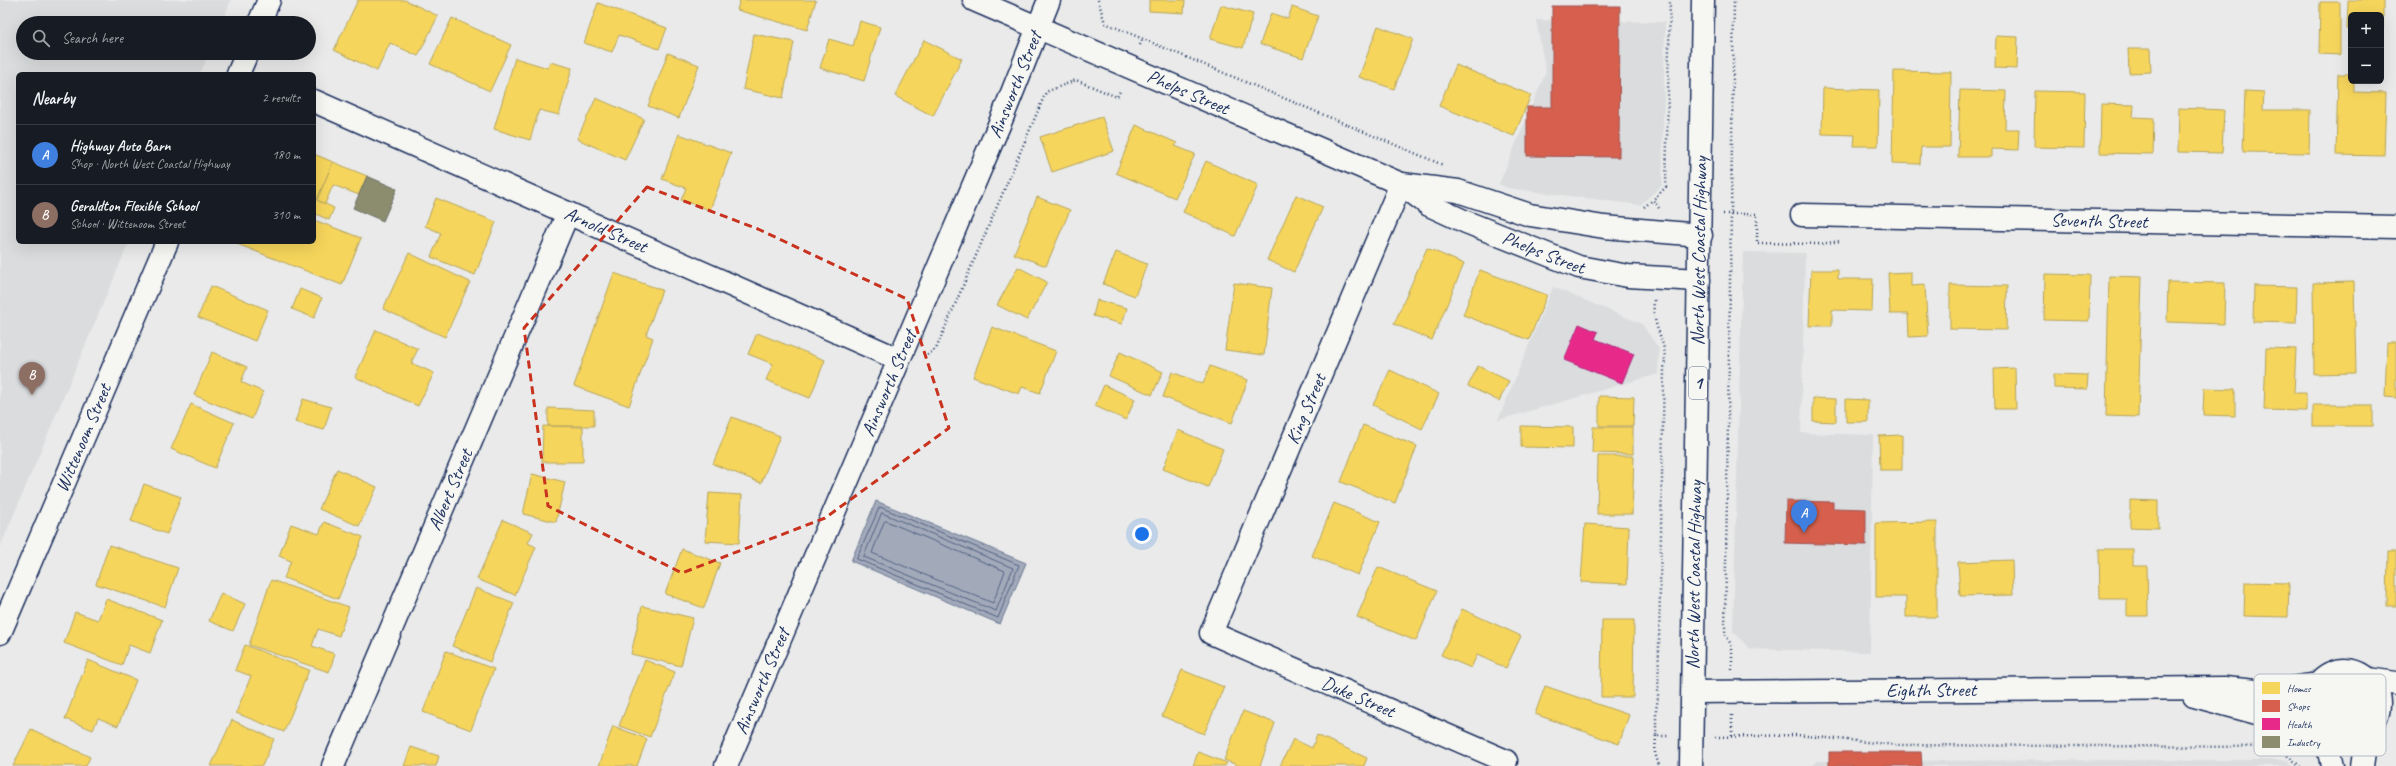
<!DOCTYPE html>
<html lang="en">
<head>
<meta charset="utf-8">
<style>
  :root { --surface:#171b24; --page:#20242c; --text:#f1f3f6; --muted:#9ea1a6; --line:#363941; --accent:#d93025 }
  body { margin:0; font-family:Caveat,sans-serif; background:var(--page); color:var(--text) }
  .controls { position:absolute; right:12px; top:12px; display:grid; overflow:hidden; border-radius:6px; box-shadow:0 4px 16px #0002 }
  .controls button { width:36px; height:36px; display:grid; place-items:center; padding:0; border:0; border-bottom:1px solid var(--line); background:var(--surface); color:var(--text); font:20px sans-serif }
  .you { position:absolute; left:1142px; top:534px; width:14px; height:14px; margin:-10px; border:3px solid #fff; border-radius:50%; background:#1a73e8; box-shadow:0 0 0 6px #1a73e833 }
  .badge { display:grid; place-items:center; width:26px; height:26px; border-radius:50%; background:var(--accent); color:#fff; font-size:13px; font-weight:700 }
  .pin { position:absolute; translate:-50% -33px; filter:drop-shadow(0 1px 2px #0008) }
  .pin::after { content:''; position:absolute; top:21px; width:14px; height:12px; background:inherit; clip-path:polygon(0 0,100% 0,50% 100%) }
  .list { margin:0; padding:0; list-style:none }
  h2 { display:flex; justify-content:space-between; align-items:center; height:52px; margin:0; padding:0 16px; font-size:17px }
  h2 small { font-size:13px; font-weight:400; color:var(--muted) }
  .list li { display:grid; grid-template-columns:26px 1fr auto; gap:12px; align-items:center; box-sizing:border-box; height:60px; padding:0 16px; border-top:1px solid var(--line) }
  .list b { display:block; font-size:15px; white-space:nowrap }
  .list p { margin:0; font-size:13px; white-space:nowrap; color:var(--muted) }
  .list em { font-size:13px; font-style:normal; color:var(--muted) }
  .icon { flex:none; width:22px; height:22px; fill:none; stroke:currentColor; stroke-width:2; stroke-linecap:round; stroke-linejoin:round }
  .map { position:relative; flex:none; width:2396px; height:766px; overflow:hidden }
  .search { position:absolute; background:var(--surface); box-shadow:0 4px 16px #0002; left:16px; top:16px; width:300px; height:44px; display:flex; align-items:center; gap:10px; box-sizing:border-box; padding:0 14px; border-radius:22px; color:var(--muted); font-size:15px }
  .panel { position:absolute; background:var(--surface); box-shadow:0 4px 16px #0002; left:16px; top:72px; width:300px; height:172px; border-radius:6px }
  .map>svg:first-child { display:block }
  .built { fill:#dadcde }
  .water { fill:#a2aaba; stroke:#6c7995 }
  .homes { fill:#f6d55c; stroke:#b4a35d }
  .shops { fill:#d6604d; stroke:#9e5152 }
  .health { fill:#e7298a; stroke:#aa2b7d }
  .industry { fill:#8c8c6e; stroke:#6a7069 }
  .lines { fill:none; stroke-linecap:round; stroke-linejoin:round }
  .shore { stroke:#516083; stroke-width:1 }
  .street-casing { stroke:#1b2f5e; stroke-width:25 }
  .secondary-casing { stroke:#1b2f5e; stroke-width:25 }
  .highway-casing { stroke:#1b2f5e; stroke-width:25 }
  .path { stroke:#1b2f5e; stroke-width:2.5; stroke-dasharray:1 3; stroke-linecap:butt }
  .street { stroke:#f6f6f2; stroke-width:22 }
  .secondary { stroke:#f6f6f2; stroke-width:22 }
  .highway { stroke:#f6f6f2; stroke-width:22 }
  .marked { fill:none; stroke:#c8321e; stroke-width:3; stroke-dasharray:8 5; stroke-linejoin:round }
  .labels { text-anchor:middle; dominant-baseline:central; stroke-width:4; stroke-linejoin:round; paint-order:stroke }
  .shield { fill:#f6f6f2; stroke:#5d6b8a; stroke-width:1 }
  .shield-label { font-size:18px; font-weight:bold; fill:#1b2f5e }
  .street-label { font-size:19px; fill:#1b2f5e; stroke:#f6f6f2 }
  .key { fill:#f6f6f2; stroke:#b4bac6; stroke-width:1 }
  .key-label { font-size:11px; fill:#1b2f5e }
</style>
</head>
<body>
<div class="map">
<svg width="2396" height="766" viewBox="0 0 2396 766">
  <rect width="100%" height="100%" fill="#e9eae9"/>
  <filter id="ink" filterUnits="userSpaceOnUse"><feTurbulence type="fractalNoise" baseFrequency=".025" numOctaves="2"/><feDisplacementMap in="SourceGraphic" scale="8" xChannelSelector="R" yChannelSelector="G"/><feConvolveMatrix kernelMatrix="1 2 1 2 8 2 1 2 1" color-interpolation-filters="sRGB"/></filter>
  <g filter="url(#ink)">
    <g class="built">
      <path d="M0 0H231L222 23H23V53H209L200 74H18V242H129L0 547Z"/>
      <path d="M1536 20 1665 22 1662 185 1640 205 1508 188 1499 184 1546 72Z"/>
      <path d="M1743 252 1805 253 1801 433 1873 435 1870 652 1750 649 1733 631Z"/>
      <path d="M1553 287 1642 324 1659 349 1658 374 1498 420Z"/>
      <path d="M2288 760 2293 766H1812L1818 761Z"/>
    </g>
    <path class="water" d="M876 501 1026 563 1000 624 851 561Z"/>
    <g class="homes">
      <path d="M358 0H405L438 16 418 56 390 43 377 71 334 50Z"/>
      <path d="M740 0H816L807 30 737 10Z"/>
      <path d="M1149 0H1185L1184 13 1149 11Z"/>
      <path d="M2348 0H2383V29H2381V15H2351V29H2347Z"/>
      <path d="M2320 2H2340V55L2319 54Z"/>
      <path d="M598 3 667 28 659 49 619 35 612 52 584 43Z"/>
      <path d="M1221 5 1253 14 1243 48 1210 39Z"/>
      <path d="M1292 7 1318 16 1303 58 1260 44 1271 13 1288 19Z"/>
      <path d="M452 18 511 45 490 91 430 64Z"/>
      <path d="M860 21 880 27 864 81 820 68 829 39 853 46Z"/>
      <path d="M1378 26 1413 39 1394 89 1359 77Z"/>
      <path d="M754 34 794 42 783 98 743 89Z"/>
      <path d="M1996 36 2018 37 2017 69 1995 68Z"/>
      <path d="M924 40 962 59 933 116 895 96Z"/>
      <path d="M2128 49H2150L2151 72 2129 73Z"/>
      <path d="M668 53 699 65 679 118 648 106Z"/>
      <path d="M515 58 548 68 550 62 572 68 559 115 539 110 530 140 494 129Z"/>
      <path d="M1456 65 1531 95 1514 136 1439 106Z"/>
      <path d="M1894 71 1951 72 1950 147H1921L1920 164 1892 163Z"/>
      <path d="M2338 74H2351V81H2354V92L2386 93 2384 156 2336 155Z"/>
      <path d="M1823 88 1879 90 1878 146H1854L1855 135 1822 134Z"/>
      <path d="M1960 90 2006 91 2005 129H2019L2018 150 1991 149V157H1958Z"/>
      <path d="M2035 91 2085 92 2084 148 2034 147Z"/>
      <path d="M2245 91 2264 92 2263 110H2310L2309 153 2243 152Z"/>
      <path d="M596 98 644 119 625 160 577 139Z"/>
      <path d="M2101 104 2134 105 2133 117 2154 118 2153 154 2100 153Z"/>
      <path d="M2179 108 2224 110 2222 153 2178 152Z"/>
      <path d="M1102 117 1114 151 1052 172 1040 137Z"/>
      <path d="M1136 125 1177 143 1175 146 1195 154 1175 198 1116 173Z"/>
      <path d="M679 134 731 153 710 210 681 200 686 188 662 179Z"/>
      <path d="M314 154 333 162 317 200 334 208 329 220 314 213Z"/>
      <path d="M1206 161 1258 185 1235 236 1183 212Z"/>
      <path d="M333 162 367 176 359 195 333 185 325 204 317 200Z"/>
      <path d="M1296 195 1323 207 1294 272 1267 260Z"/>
      <path d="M1037 197 1070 210 1046 266 1014 254Z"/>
      <path d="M436 198 496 222 475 275 431 257 441 233 425 226Z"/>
      <path d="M314 220 361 238 342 285 237 244V242H314Z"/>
      <path d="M1427 248 1464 264 1432 340 1394 324Z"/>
      <path d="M1116 252 1147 264 1135 296 1103 284Z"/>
      <path d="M409 253 470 282 445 337 383 309Z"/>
      <path d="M1018 267 1047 282 1027 320 997 305Z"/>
      <path d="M1480 270 1547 295 1529 340 1463 315Z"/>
      <path d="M1811 270H1838V279H1873L1872 311 1832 310V326H1809Z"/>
      <path d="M1911 272V286L1925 285 1928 336 1909 337 1908 314H1890L1888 273Z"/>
      <path d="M614 273 662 290 646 335 653 338 629 406 574 386Z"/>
      <path d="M2045 274 2090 275 2089 321 2044 320Z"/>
      <path d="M2109 276 2142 277 2138 417 2106 416Z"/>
      <path d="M2168 282 2225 283 2224 324 2167 322Z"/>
      <path d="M2354 282 2356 373 2314 374 2313 283Z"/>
      <path d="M1234 283 1272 288 1264 355 1225 350Z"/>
      <path d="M1950 285 2007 286 2006 330 1950 329Z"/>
      <path d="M211 286 268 310 255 341 198 317Z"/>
      <path d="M2254 286 2297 287 2296 323 2253 322Z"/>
      <path d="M300 289 322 298 314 318 292 309Z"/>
      <path d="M1097 300 1127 308 1122 324 1093 316Z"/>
      <path d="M992 327 1056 351 1040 393 1022 387 1019 394 973 377Z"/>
      <path d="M376 330 418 349 411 363 434 373 418 406 355 377Z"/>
      <path d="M757 333 825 360 810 398 766 380 773 364 748 354Z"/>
      <path d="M2387 342H2396V398L2385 397Z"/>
      <path d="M2266 348 2296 349 2294 393H2306V411L2264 410Z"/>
      <path d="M212 352 247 367 241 382 263 392 252 419 194 395Z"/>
      <path d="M1120 352 1163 372 1152 395 1109 376Z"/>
      <path d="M1210 366 1248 380 1232 423 1163 397 1172 372 1203 384Z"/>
      <path d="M1478 366 1509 381 1499 401 1468 386Z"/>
      <path d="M2015 368 2016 409H1995L1994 369Z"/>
      <path d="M1390 370 1439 394 1422 429 1373 405Z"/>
      <path d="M2054 374 2088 375 2087 389 2054 388Z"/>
      <path d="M1104 385 1135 399 1126 420 1095 406Z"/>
      <path d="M2204 388 2235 389V416L2203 415Z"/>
      <path d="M1599 396 1634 397 1633 426H1599Z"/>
      <path d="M1813 398 1836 399V422L1813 421Z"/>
      <path d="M303 399 331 407 324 430 295 422Z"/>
      <path d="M1846 399 1868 400V422H1846Z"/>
      <path d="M191 404 234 423 215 468 171 449Z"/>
      <rect x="2313" y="405" width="60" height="21"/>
      <path d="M548 408 594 410V426H548Z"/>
      <path d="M732 417 780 436 761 483 713 464Z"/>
      <path d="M1363 425 1417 446 1395 503 1341 482Z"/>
      <path d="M543 426 583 427V462H542Z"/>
      <path d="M1521 426 1573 427V448L1521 447Z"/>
      <path d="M1593 427H1633V454L1592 453Z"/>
      <path d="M1178 430 1223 449 1208 487 1163 469Z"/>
      <path d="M1902 435V470H1880L1879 436Z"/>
      <path d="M1598 456H1634L1632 514H1597Z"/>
      <path d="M337 469 377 487 359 526 319 509Z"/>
      <path d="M532 474 565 482 556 522 523 514Z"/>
      <path d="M144 484 181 497 167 534 131 521Z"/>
      <path d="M709 493 742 495 739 543 705 541Z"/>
      <path d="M2130 500 2158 501V528L2130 527Z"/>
      <path d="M1334 503 1380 522 1358 575 1312 556Z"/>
      <path d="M503 520 533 533 528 543 536 547 515 595 477 579Z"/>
      <path d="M324 522 363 537 338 599 284 578 291 561 279 556 291 524 319 534Z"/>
      <path d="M1937 522V617H1906V597H1876V523Z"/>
      <path d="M1585 524 1629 527 1627 584 1581 582Z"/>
      <path d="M109 545 178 568 165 607 96 584Z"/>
      <path d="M682 549 720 563 704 608 665 594Z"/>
      <path d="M2099 549H2133V566H2147L2148 616H2127V599H2100Z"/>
      <path d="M2388 552H2396V606H2387Z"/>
      <path d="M2012 560 2013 595 1960 596 1958 562Z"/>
      <path d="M1378 567 1437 591 1416 641 1357 617Z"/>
      <path d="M271 580 349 607 339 636 318 629 312 646 335 654 329 672 249 645Z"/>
      <path d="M2245 582 2289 583 2288 617 2244 616Z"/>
      <path d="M476 588 514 603 490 662 452 646Z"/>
      <path d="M221 593 245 604 233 631 209 621Z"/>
      <path d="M106 599 162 620 150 653 129 645 122 665 64 643 75 612 98 620Z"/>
      <path d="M642 606 693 618 681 666 631 654Z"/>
      <path d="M1462 609 1521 636 1506 668 1477 655 1471 668 1441 655Z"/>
      <path d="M1602 620H1634L1633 697H1601Z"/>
      <path d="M245 645 309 670 284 732 236 713 251 676 235 670Z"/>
      <path d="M446 651 494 669 471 730 423 712Z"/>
      <path d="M88 660 136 680 118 726 98 718 93 730 65 719Z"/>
      <path d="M645 660 675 672 650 737 619 726Z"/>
      <path d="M1182 670 1224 687 1204 734 1162 716Z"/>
      <path d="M1545 686 1629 715 1619 744 1535 714Z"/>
      <path d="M1243 711 1275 723 1260 766H1240L1224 760Z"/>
      <path d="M232 720 274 739 262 766H211Z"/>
      <path d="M613 726 647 739 637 766H599Z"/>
      <path d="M31 729 90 757 86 766H13Z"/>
      <path d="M1317 735 1367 758 1364 766H1280L1293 739 1312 748Z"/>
      <path d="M411 747 439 756 436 766H404Z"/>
      <path d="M1198 752 1227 763 1225 766H1193Z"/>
    </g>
    <g class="shops">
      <path d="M1552 6H1620L1619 157 1527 156V107H1552Z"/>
      <path d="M1786 501 1833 502V508L1866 509V545L1785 543Z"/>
      <path d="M1829 752H1921L1922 766H1829Z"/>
    </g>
    <path class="health" d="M1579 324 1598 332 1595 339 1634 354 1622 383 1564 360Z"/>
    <path class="industry" d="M367 176 397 189 383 221 353 208Z"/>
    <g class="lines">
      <g class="shore">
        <path d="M880 507 1019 565 998 618 857 559Z"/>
        <path d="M882 513 1013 568 996 611 864 557Z"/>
        <path d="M886 521 1005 571 993 603 872 553 884 522Z"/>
      </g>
      <g class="street-casing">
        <g id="street">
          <path d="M259 23 269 0"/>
          <path d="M238 74 247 53"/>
          <path id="s1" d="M314 101 898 359"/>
          <path id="s2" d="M1401 184 1211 633 1506 761 1503 766"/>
          <path id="s3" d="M1802 215 2396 227"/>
          <path id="s4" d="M0 633 167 242"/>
          <path id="s5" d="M333 766 568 213"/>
          <path id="s6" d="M726 766 1002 118 1049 0"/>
        </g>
      </g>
      <g class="secondary-casing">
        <g id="secondary">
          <path id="s7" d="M974 0 1401 184 1429 205 1466 222 1579 267 1628 276 1699 280"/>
          <path d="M1402 184 1458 191 1530 215 1604 227 1701 235"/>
          <circle cx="2345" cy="704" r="34"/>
          <path d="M2368 679 2396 683"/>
          <path id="s8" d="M1693 692 2225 688 2265 692 2317 684"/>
          <path d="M2194 696 2282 720 2317 725"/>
          <path d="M2325 732 2332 766"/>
          <path d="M2362 766 2367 731"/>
        </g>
      </g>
      <g class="highway-casing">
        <g id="highway">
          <path id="s9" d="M1691 766 1703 0"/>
        </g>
      </g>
      <g class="path">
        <path d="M1098 0 1105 23 1443 165"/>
        <path d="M1140 45 1143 39"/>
        <path d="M1644 207 1653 200"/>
        <path d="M1659 208 1653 200 1666 187 1670 0"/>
        <path d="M1723 214H1757V243L1820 244 1840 241"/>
        <path d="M1654 300C1651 330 1669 340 1664 368L1658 698 1656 710V736H1670"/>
        <path d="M927 355 936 349 1046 92 1076 80 1117 97 1121 89"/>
        <path d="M1732 670V647L1725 633 1734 0"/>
        <path d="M1732 715V737"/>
        <path d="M1656 736 1655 753 1659 766"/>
        <path d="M1715 737 1797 735 1896 745 2277 747 2300 766"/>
      </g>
      <use href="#street" class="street"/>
      <use href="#secondary" class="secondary"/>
      <use href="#highway" class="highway"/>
    </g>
  </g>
  <path class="marked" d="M647 187 758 229 907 299 949 428 825 518 682 573 548 506 524 328Z"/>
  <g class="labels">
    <rect class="shield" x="1689" y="367" width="18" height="32" rx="3"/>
    <g class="shield-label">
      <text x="1698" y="383">1</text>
    </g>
    <g class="street-label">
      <text stroke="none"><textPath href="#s6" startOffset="740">Ainsworth Street</textPath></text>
      <text stroke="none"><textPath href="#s7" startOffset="233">Phelps Street</textPath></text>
      <text stroke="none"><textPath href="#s3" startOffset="297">Seventh Street</textPath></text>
      <text stroke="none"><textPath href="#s1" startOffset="319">Arnold Street</textPath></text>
      <text stroke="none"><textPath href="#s9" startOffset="515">North West Coastal Highway</textPath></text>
      <text stroke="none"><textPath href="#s7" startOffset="624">Phelps Street</textPath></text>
      <text stroke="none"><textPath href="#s6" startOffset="416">Ainsworth Street</textPath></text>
      <text transform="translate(1306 409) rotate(-67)">King Street</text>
      <text stroke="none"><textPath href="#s4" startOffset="212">Wittenoom Street</textPath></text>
      <text stroke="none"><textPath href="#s5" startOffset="300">Albert Street</textPath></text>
      <text stroke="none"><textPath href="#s9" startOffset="191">North West Coastal Highway</textPath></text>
      <text stroke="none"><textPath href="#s6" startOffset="92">Ainsworth Street</textPath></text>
      <text stroke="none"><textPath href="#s8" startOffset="238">Eighth Street</textPath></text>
      <text stroke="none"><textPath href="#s2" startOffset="648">Duke Street</textPath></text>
    </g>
  </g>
  <rect x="2254" y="674" width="132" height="82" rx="6" class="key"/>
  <rect x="2262" y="682" width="18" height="12" fill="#f6d55c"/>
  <rect x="2262" y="700" width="18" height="12" fill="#d6604d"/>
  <rect x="2262" y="718" width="18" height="12" fill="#e7298a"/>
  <rect x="2262" y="736" width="18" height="12" fill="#8c8c6e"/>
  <g class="key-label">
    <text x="2287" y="692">Homes</text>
    <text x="2287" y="710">Shops</text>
    <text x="2287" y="728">Health</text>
    <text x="2287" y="746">Industry</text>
  </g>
</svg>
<div class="controls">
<button>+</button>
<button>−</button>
</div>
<div class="you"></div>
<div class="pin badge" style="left:1804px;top:533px;background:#3f7fe0">A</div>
<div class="pin badge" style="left:32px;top:395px;background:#8d6e63">B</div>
<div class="search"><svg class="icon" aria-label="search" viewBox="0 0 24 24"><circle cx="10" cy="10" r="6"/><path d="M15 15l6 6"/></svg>Search here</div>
<section class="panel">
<h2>Nearby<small>2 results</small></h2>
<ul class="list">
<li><span class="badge" style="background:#3f7fe0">A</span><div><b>Highway Auto Barn</b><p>Shop · North West Coastal Highway</p></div><em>180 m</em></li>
<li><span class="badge" style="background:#8d6e63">B</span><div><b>Geraldton Flexible School</b><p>School · Wittenoom Street</p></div><em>310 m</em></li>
</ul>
</section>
</div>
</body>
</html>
